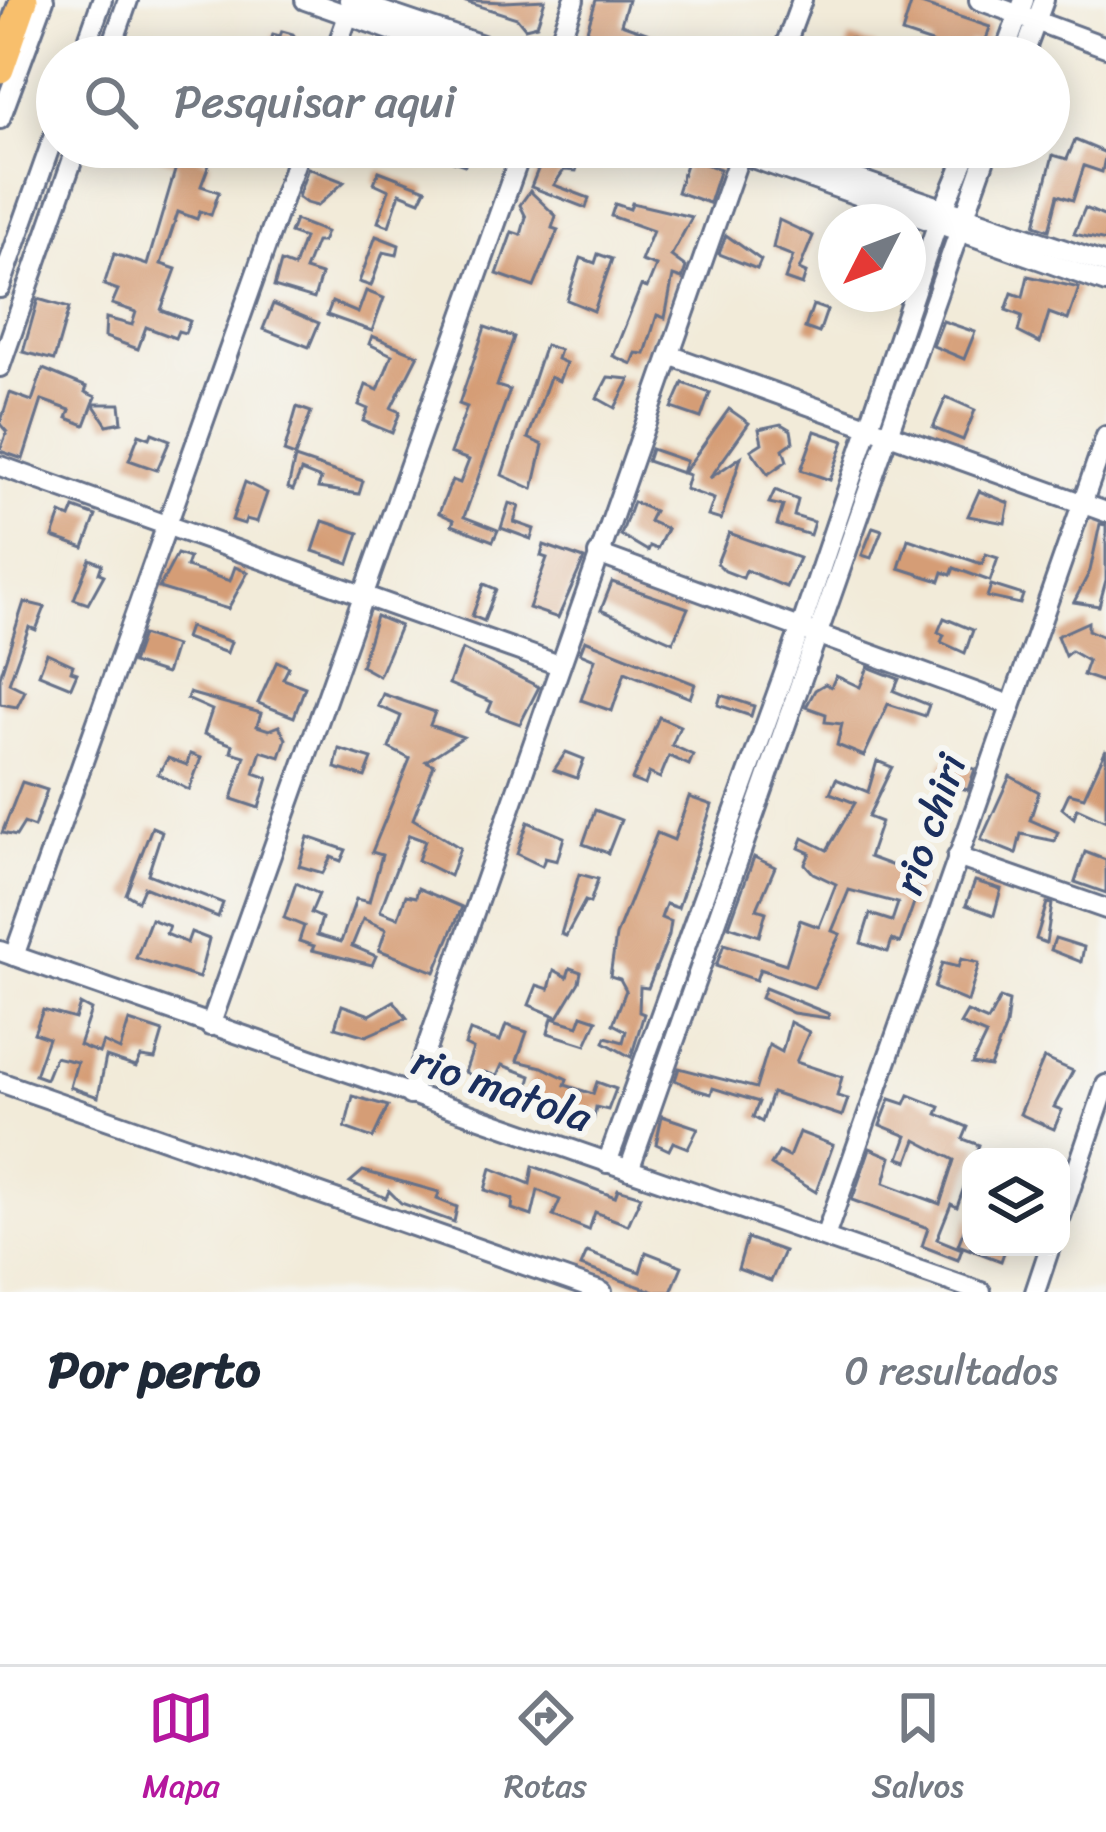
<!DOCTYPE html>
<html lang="pt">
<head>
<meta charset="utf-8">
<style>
  :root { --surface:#fff; --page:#f6f6f7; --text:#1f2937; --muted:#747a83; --line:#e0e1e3; --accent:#b5179e }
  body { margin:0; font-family:Sriracha,sans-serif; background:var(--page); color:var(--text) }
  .controls { position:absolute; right:36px; bottom:36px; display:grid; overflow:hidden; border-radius:24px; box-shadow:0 6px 30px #0003 }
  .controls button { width:108px; height:108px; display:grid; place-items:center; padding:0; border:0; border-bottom:3px solid var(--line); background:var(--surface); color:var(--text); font:60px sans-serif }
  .compass { position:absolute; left:818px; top:204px; width:108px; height:108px; border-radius:50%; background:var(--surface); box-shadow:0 6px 30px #0003; rotate:228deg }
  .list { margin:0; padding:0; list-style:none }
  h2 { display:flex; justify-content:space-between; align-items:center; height:156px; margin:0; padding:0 48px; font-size:51px }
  h2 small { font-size:39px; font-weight:400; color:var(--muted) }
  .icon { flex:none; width:66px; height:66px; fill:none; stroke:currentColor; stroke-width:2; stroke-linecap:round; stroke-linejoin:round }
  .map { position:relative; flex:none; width:1106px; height:1292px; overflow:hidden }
  .search { position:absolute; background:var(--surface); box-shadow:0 6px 30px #0003; left:36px; right:36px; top:36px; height:132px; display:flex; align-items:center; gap:30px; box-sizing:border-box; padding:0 42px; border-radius:66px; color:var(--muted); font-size:45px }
  .sheet { height:372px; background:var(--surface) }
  nav { display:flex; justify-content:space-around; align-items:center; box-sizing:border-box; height:168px; border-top:3px solid var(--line); background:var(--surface); font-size:33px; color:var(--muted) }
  nav a { display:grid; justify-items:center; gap:6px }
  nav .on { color:var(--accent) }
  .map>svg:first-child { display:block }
  .building { fill:#d59d76 }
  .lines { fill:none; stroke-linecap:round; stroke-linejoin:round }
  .minor-casing { stroke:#667189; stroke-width:24 }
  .highway-casing { stroke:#667189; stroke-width:33 }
  .minor { stroke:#fff; stroke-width:18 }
  .highway { stroke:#f8bf6c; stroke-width:27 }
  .labels { text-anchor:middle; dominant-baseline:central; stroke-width:12; stroke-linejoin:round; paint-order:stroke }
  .street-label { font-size:42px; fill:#1b2f5e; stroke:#f6f6f2 }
</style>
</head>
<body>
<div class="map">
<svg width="1106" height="1292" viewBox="0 0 1106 1292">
  <rect width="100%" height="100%" fill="#f6f6f2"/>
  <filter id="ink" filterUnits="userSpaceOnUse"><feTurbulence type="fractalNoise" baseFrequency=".00833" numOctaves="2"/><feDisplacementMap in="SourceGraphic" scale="24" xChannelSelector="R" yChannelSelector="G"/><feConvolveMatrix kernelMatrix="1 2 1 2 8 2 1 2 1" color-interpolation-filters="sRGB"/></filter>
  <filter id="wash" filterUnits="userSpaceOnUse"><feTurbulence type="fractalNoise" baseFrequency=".004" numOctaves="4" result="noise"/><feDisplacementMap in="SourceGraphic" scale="48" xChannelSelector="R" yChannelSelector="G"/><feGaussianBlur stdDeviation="2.7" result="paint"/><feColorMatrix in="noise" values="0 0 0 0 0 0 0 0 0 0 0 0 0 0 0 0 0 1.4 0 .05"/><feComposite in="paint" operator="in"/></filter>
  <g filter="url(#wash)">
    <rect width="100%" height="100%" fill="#f2ebd9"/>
    <g id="blocks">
      <g class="building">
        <path d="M460 0 504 2 545 0 537 25 525 28 517 18Z"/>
        <path d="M596 0H628L621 24 669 41 664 57H629L622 55 624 49 585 37Z"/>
        <path d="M912 1 990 27 984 46 970 42 957 57H927L932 43 902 33Z"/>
        <path d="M282 31 293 34 303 49 292 55 269 48 273 34 280 36Z"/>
        <path d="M850 38 876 46 873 57 845 55Z"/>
        <path d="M1075 140 1106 153 1102 172 1084 166 1073 200 1058 195 1049 230 1035 225 1053 155 1067 159Z"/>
        <path d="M159 147H196L193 155 210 162 201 186 219 192 211 215 200 211 197 219 178 212 161 264 176 269 161 310 190 321 185 333 178 331 175 338 146 327 138 349 105 337 106 318 132 325 136 312 112 304 118 290 104 285 114 254 147 265 177 164 156 156Z"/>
        <path d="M461 147 470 150 465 165 417 149Z"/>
        <path d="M547 147H584L576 171 564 170 554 185 589 198 586 208 531 187Z"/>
        <path d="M688 158 720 169 709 203 677 192Z"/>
        <path d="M308 168 344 182 317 206 306 203 298 197Z"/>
        <path d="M379 171 426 189 420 201 400 193 389 226 378 222 389 190 374 183Z"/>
        <path d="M530 191 556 216 552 228 558 230 534 287 497 274 512 232 521 235 526 217 520 205Z"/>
        <path d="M632 203 692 217 671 256 686 267 682 279 673 276 665 318 657 315 645 354 636 353 632 364 613 356 641 286 647 288 656 266 641 261 653 231 611 216 615 204 630 209Z"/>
        <path d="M1085 208 1106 217V241L1074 234Z"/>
        <path d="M295 220 326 232 322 242H316L305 270 321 275 314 299 274 287 281 262 294 267 304 238 290 233Z"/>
        <path d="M779 220 813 236 799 270 806 273 802 285 785 279 793 256 773 248Z"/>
        <path d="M726 235 761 260 757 269 719 254Z"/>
        <path d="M376 236 399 245 397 255 383 252 371 286 359 282Z"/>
        <path d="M598 254 612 259 594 311 567 300 581 258 595 263Z"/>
        <path d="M1028 276 1079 288 1068 320 1049 313 1040 343 1018 332 1022 316 1006 310 1012 293 1023 297Z"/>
        <path d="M366 291 384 298 372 331 327 315 332 302 358 313Z"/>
        <path d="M38 299 69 308 54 360 23 352Z"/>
        <path d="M273 304 319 323 309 347 263 329Z"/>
        <path d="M813 305 827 310 819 333 805 328Z"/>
        <path d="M943 321 975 332 964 359 933 346Z"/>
        <path d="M485 327 514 337 497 386 510 390 464 517 498 530 493 541 452 525 454 520 439 513 452 480 460 483 469 460 450 453 467 407 459 404Z"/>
        <path d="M372 336 418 355 391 408 400 412 392 433 363 421 368 409 359 405 366 385 378 390 392 355 369 344Z"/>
        <path d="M545 345 560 350 557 359 566 363 559 381 550 377 528 438 543 445 533 489 502 475Z"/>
        <path d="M43 369 87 387 85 392 96 397 93 404H120L122 422 107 425 93 404 85 425 67 418 70 410 42 400 23 459 0 451 7 432 0 424 10 393 32 401Z"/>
        <path d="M608 377 630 379 615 408 597 398Z"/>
        <path d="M683 383 710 393 701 418 672 408Z"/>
        <path d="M946 397 975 410 963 440 933 428Z"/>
        <path d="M297 407 311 412 295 456 284 452Z"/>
        <path d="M729 409 749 423 710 478 741 457 721 520 708 516 714 499 685 489 689 475 683 473Z"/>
        <path d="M781 424 791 430 793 442 783 449 787 461 768 474 751 450 762 443 759 429Z"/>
        <path d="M815 431 844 441 830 480 801 470Z"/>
        <path d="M152 433 170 440 157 470 129 460 139 434 150 438Z"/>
        <path d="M651 449 686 461 682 473 647 461Z"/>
        <path d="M295 458 363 481 359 494 318 488 321 479 301 471 293 490 288 488Z"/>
        <path d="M245 482 267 493 257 522 246 519 244 524 232 520Z"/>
        <path d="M775 490 798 500 794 516 814 522 810 535 777 525 783 506 769 503Z"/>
        <path d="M979 491 1009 503 1005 523 968 516Z"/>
        <path d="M633 502 654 511 649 521 667 529 657 549 650 546 648 551 621 535Z"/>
        <path d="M509 503 519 506 514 522 534 529 531 539 501 528Z"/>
        <path d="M74 508 96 516 84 548 53 537 61 514 70 518Z"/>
        <path d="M323 521 359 533 349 563 313 551Z"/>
        <path d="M1100 524 1106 525V580L1099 606 1074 602 1090 571Z"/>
        <path d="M873 527 882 530 871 558 862 555Z"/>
        <path d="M729 533 799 558 786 587 746 570 743 578 725 571 717 563Z"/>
        <path d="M908 539 982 564 986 554 998 558 990 581 954 568 951 575 943 572 940 581 899 568Z"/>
        <path d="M544 545 584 559 558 618 529 608 547 558 541 556Z"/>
        <path d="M177 554 189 558 186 567 230 581 235 567 248 572 228 609 159 588Z"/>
        <path d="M90 559 102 564 99 573 104 575 88 604 74 599Z"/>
        <path d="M612 582 688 608 673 642 601 610Z"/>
        <path d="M484 584 496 589 484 621 472 616Z"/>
        <path d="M991 585 1023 595 1020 604 987 597Z"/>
        <path d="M24 602 45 607 36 630 29 627 9 683 25 691 17 707 0 704V677Z"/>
        <path d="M376 616 400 626 379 676 361 666Z"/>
        <path d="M944 618 973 630 965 653 941 642 944 635 938 632Z"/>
        <path d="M1088 622V630L1106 638V683L1083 675 1088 661 1071 651 1065 656 1057 636Z"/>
        <path d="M189 627 231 642 227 653 185 638Z"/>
        <path d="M142 635 175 646 166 674 132 663Z"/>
        <path d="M585 640 695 684 690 698 625 672 612 711 581 700 595 659 580 653Z"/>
        <path d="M462 649 539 687 520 724 488 712 492 702 449 684Z"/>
        <path d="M47 653 73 665 71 671 77 673 71 687 39 674Z"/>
        <path d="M277 661 289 667 283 679 305 687 294 717 258 703Z"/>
        <path d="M868 667 899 679 894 691 929 705 925 716 888 704 864 756 837 745 842 724 825 722 826 714 806 707 815 690 825 684 831 687 836 676 860 687Z"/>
        <path d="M189 693 261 713 257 726 269 730 279 726 286 739 280 757 261 751 254 773 268 778 259 808 232 799 245 756 231 752 233 745 204 734 212 710 187 699Z"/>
        <path d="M383 694 435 712 430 725 463 737 426 761 434 765 413 819 460 848 450 876 418 860 425 841 409 835 380 911 398 918 406 895 416 897 418 888 462 907 435 972 379 950 386 929 363 919 352 946 376 956 372 965 312 950 314 946 299 941 304 926 284 918 296 883 319 894 311 913 322 918 317 935 341 942 356 899 369 902 382 855 372 852 410 759 389 748 401 716 378 706Z"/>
        <path d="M721 695 754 706 751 716 718 705Z"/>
        <path d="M659 717 680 726 672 745 693 755 689 765 669 756 660 778 649 773 645 785 632 780Z"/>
        <path d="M339 749 372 759 365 777 335 768Z"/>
        <path d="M1106 749V821L1077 808 1074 818 1062 808 1069 793 1084 797Z"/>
        <path d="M566 752 584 759 577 778 554 770Z"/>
        <path d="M190 754 201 758 189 790 158 774 168 758 187 765Z"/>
        <path d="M877 761 892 767 868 817 881 822 869 857 923 877 900 943 892 940 888 952 861 943 870 914 892 921 898 903 849 890 832 931 840 934 814 988 760 969 756 980 716 966 724 944 786 964 800 920 819 927 836 884 813 873 805 864 810 853 799 848 803 838 827 850 855 803 830 793 836 779 868 792Z"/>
        <path d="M943 761 975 769 968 790 938 782Z"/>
        <path d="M1010 776 1039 792 1030 820 1058 832 1055 841 1021 834 1016 854 981 840Z"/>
        <path d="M22 782 47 790 34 827 24 823 16 836 2 833Z"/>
        <path d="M689 797 712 805 678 908 666 904 661 918 671 922 669 935 648 988 640 987 639 1012 644 1014 631 1057 604 1042 606 1037 623 1042 626 1031 613 1024 626 990 620 979 610 976 616 936 657 833 674 840Z"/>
        <path d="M595 810 621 820 608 853 583 844Z"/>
        <path d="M528 822 564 837 557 861 545 858 542 866 517 854Z"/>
        <path d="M152 827 162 831 148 874 223 903 218 917 144 887 138 901 126 894Z"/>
        <path d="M308 837 346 850 341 861 331 857 323 873 299 866Z"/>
        <path d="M1085 852 1106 860V893L1075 882Z"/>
        <path d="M754 857 775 867 757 909 766 912 759 936 729 926Z"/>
        <path d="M579 874 598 879 590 903 585 901 566 936 561 934Z"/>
        <path d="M975 881 1001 889 994 915 966 905Z"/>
        <path d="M1047 903 1052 904 1046 943 1036 939Z"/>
        <path d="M151 919 169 926 166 934 187 943 191 932 209 939 199 978 136 958Z"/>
        <path d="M1055 938 1084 947 1081 962 1051 950Z"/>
        <path d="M961 959 979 963 968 1002 934 988 942 963 958 967Z"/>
        <path d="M570 968 581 972 579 982 558 1017 529 1005 537 985 549 989 554 970 567 977Z"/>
        <path d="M765 988 829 1014 828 1018 793 1013 761 998Z"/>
        <path d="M1000 998 1009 1001 1006 1026 990 1067 972 1064 986 1035 960 1024 967 1012 988 1021Z"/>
        <path d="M394 1001 407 1018 366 1036 335 1027 342 1005 370 1015Z"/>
        <path d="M80 1004 91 1010 79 1045 99 1053 103 1042 120 1050 129 1021 163 1032 155 1059 141 1057 136 1067 106 1057 98 1097 70 1087 77 1062 55 1057 46 1079 35 1075 48 1038 34 1033 43 1010 75 1019Z"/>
        <path d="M582 1015 597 1020 586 1045 548 1033 552 1018 578 1026Z"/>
        <path d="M790 1022 809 1032 796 1062 842 1077 837 1096 848 1099 842 1116 772 1093 762 1122 753 1117 759 1102 713 1088 711 1094 697 1090 675 1080 679 1068 756 1088 769 1045 782 1052Z"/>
        <path d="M506 1025 527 1032 517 1061 542 1067 567 1079 565 1085 593 1094 597 1082 616 1089 608 1110 596 1107 594 1118 526 1094 531 1076 502 1065 497 1076 484 1072 481 1080 465 1072 473 1049 465 1045 470 1031 500 1041Z"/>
        <path d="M1044 1058 1073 1071 1054 1107 1062 1110 1054 1129 1020 1114Z"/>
        <path d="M909 1095 940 1107 937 1114 968 1127 963 1139 979 1145 957 1207 951 1204 937 1239 962 1249 958 1260 922 1246 928 1228 852 1200 870 1148 891 1157 884 1183 940 1204 954 1160 916 1140 908 1161 899 1158 907 1136 880 1125 890 1099 905 1104Z"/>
        <path d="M353 1096 388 1106 373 1138 345 1128Z"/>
        <path d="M662 1116 698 1128 688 1148 673 1142 669 1150 656 1144Z"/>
        <path d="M799 1132 833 1145 816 1192 771 1165 779 1152 789 1157Z"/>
        <path d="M533 1166 615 1197 618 1189 641 1196 628 1225 595 1212 589 1230 553 1216 560 1200 538 1190 532 1216 512 1209 513 1199 485 1190 491 1168 530 1184Z"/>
        <path d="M363 1171 439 1192 437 1199 457 1207 454 1222 401 1203 389 1191 386 1198 350 1182Z"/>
        <path d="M970 1214 971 1247H1006L1001 1261 958 1245Z"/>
        <path d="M747 1238 784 1251 771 1281 738 1269Z"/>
        <path d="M587 1252 640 1272 646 1252 682 1266 671 1292H655L581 1266Z"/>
      </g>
    </g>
  </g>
  <g filter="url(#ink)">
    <use href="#blocks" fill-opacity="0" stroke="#667189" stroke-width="3"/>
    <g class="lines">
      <g class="minor-casing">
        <g id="minor">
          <path d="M305 0 467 57"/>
          <path d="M349 0 518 57"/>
          <path d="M979 0 1106 47"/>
          <path d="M82 57 102 0"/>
          <path d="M108 57 128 0"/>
          <path d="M333 57 352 5"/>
          <path d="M554 57 574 0"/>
          <path d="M781 57 802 0"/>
          <path d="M1003 57 1024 0"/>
          <path d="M1023 57 1044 0"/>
          <path d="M0 119 44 0"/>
          <path d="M721 147 1106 283"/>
          <path d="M764 147 1106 264"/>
          <path d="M0 288 57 127"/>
          <path d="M672 356 1106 512"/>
          <path d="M0 367 77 147"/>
          <path d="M0 466 559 665"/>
          <path d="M598 554 1010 705"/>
          <path d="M957 857 1106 909"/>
          <path d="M0 951 981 1292"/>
          <path d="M14 956 301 147"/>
          <path d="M210 1026 523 147"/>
          <path d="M0 1082 602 1292"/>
          <path d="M410 1095 738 160 748 147"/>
          <path d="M607 1163 801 627 937 225 970 147"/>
          <path d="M629 1170 989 147"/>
          <path d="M1061 1216 1106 1085"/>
          <path d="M825 1237 1106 436"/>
          <path d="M1035 1292 1050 1247"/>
        </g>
      </g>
      <g class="highway-casing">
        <path id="highway" d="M0 69 24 0"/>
      </g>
      <use href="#minor" class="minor"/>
      <use href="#highway" class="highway"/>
    </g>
  </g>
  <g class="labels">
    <g class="street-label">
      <text transform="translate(930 824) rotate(-71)">rio chiri</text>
      <text transform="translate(502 1089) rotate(19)">rio matola</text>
    </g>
  </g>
</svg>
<div class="controls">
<button><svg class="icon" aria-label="layers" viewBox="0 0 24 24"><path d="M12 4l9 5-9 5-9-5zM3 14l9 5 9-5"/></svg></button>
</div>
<svg class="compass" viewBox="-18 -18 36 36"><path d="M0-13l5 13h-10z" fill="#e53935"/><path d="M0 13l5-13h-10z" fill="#747a83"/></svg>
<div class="search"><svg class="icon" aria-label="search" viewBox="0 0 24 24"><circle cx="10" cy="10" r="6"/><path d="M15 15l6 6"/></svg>Pesquisar aqui</div>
</div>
<section class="sheet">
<h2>Por perto<small>0 resultados</small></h2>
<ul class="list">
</ul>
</section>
<nav>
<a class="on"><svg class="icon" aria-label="map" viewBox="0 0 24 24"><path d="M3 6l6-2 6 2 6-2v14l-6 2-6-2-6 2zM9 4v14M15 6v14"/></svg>Mapa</a>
<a><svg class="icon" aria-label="directions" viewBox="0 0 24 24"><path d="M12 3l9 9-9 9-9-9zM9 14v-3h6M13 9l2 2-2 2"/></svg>Rotas</a>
<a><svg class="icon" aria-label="saved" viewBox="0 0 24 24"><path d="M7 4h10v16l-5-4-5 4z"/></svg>Salvos</a>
</nav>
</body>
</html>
